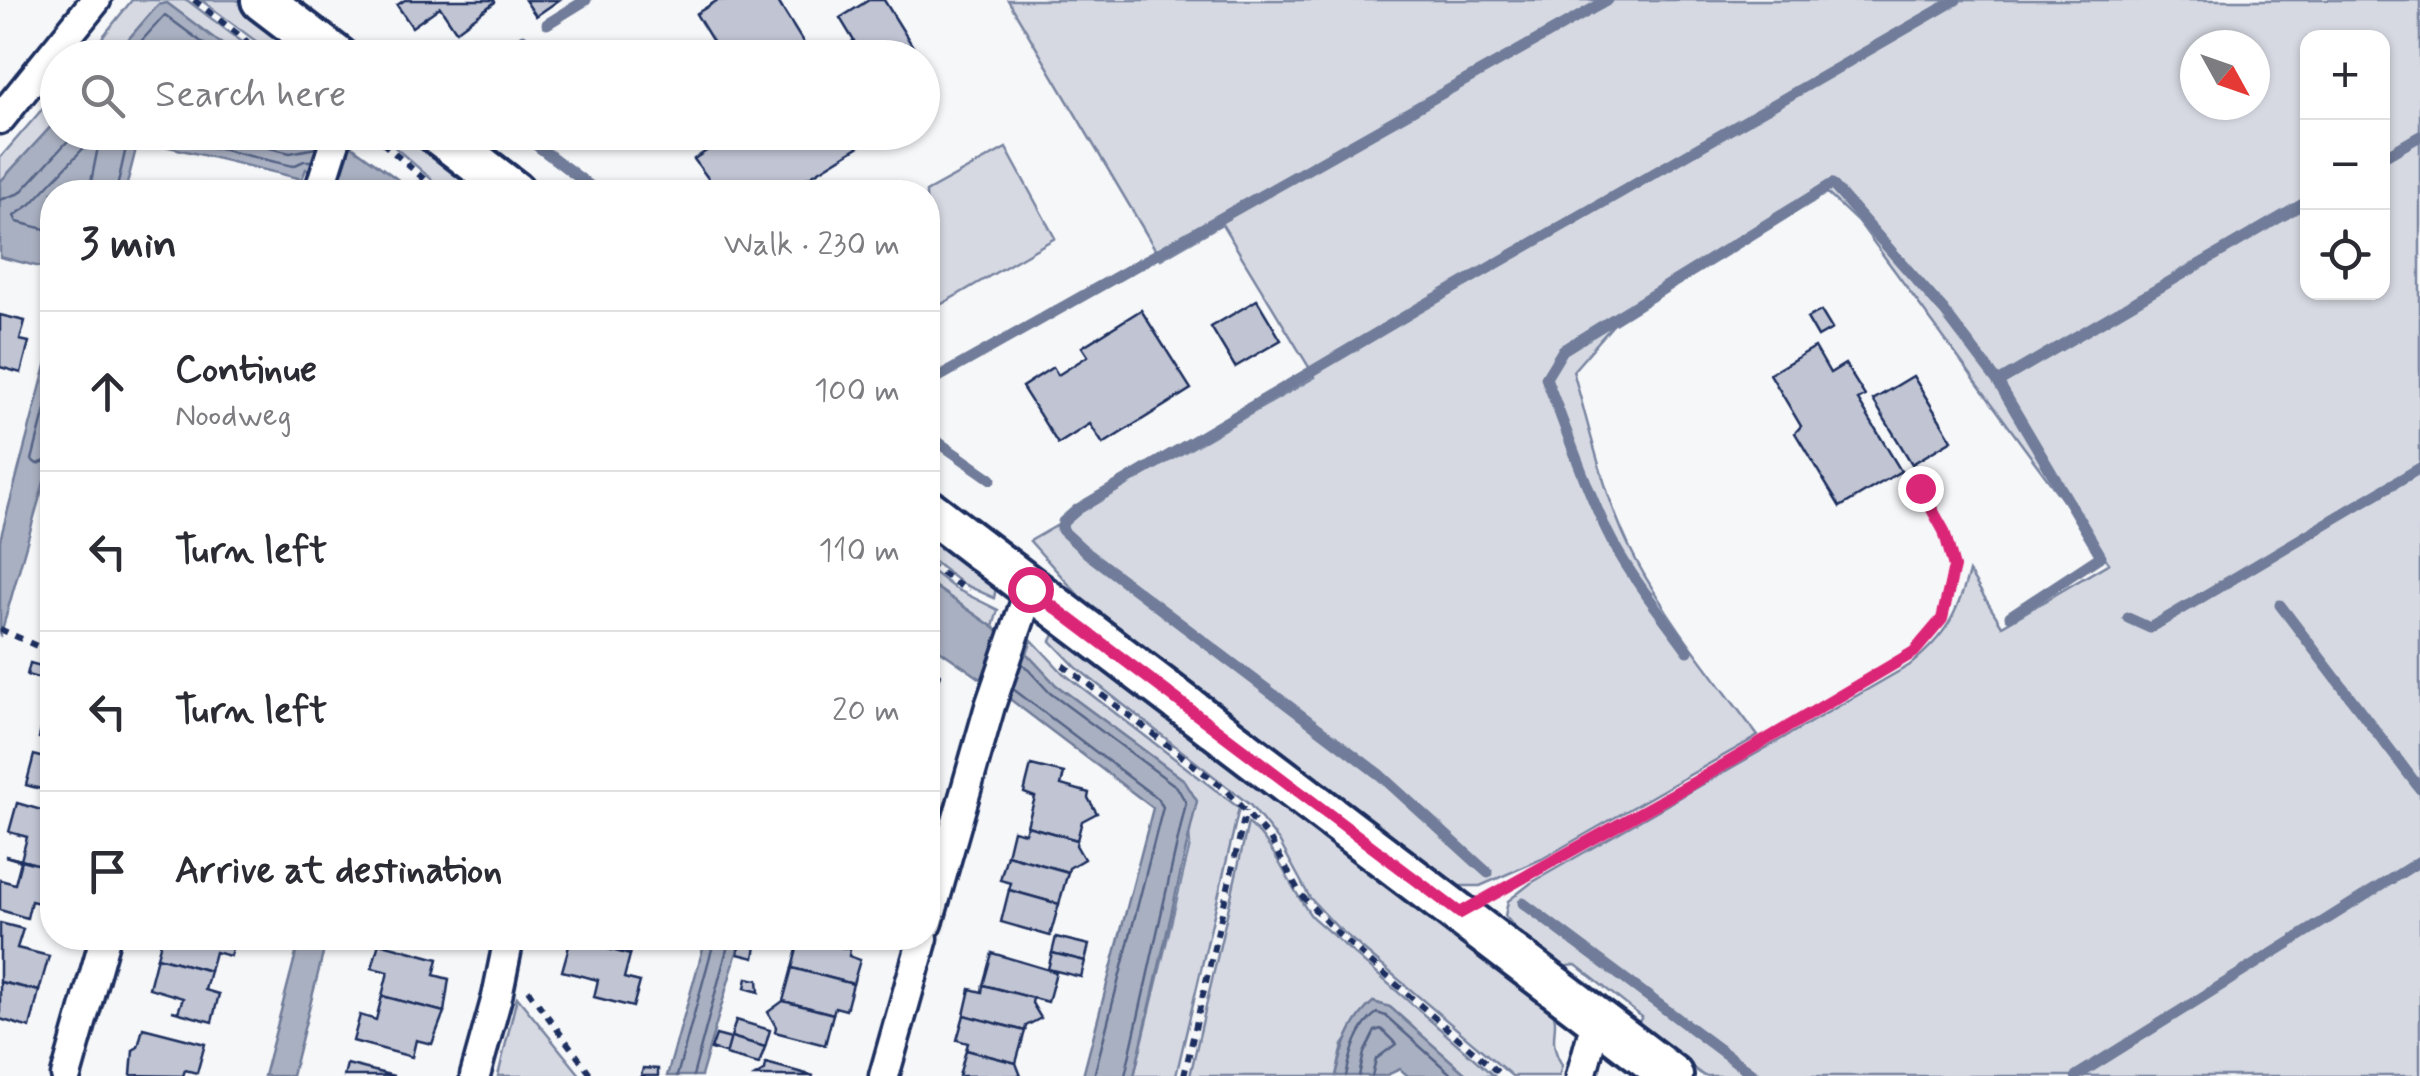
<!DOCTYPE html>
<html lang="en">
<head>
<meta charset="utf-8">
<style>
  :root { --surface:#fff; --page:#f7f7f7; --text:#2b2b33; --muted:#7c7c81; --line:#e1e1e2 }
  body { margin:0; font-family:Mynerve,sans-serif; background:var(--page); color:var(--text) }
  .controls { position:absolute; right:30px; top:30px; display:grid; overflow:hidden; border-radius:20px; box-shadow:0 2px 8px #0004 }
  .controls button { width:90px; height:90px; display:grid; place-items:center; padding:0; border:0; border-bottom:2px solid var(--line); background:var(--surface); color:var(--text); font:50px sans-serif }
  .compass { position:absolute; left:2180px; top:30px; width:90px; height:90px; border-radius:50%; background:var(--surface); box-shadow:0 2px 8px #0004; rotate:130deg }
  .stop { position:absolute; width:30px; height:30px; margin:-22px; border:8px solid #db2777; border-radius:50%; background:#fff }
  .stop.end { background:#db2777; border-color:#fff; box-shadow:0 2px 10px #0008 }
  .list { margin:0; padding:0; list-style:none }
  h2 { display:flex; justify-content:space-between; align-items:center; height:130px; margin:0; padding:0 40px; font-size:42px }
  h2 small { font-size:32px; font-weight:400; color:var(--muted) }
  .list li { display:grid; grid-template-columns:65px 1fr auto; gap:30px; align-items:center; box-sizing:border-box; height:160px; padding:0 40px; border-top:2px solid var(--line) }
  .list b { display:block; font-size:38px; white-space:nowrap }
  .list p { margin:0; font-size:32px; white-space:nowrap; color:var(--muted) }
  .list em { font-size:32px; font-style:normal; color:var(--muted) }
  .icon { flex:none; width:55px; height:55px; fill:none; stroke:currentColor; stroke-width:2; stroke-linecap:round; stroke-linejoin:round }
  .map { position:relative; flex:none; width:2420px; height:1076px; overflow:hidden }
  .search { position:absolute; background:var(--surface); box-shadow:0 2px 8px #0004; left:40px; top:40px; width:900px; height:110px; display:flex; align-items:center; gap:25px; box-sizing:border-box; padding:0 35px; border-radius:55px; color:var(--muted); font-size:38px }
  .panel { position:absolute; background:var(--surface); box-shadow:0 2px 8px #0004; left:40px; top:180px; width:900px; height:770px; border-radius:40px }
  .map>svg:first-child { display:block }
  .green { fill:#d6d9e2; stroke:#7884a0; stroke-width:2.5; fill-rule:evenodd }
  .water { fill:#a9b0c1; stroke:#707c99; stroke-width:2.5 }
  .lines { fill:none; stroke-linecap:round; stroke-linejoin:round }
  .shore { stroke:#546386; stroke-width:2.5 }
  .stream { stroke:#707c99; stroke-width:11 }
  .building { fill:#c0c4d3; stroke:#1b2f5e; stroke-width:2.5 }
  .street-casing { stroke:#1b2f5e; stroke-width:35 }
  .secondary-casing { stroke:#1b2f5e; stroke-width:48 }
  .path { stroke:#1b2f5e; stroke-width:6; stroke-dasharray:8 8; stroke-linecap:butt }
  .street { stroke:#fff; stroke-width:28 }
  .secondary { stroke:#fff; stroke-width:40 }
  .route { stroke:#db2777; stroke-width:12 }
</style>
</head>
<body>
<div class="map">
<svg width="2420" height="1076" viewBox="0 0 2420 1076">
  <rect width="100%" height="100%" fill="#f6f7f9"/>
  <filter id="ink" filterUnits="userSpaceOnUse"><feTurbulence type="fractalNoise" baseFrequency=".01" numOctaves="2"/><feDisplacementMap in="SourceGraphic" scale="20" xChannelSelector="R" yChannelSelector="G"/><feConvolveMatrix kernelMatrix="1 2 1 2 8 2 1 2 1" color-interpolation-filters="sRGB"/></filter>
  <g filter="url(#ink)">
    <g class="green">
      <path d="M132 0H187L262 57H239L167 3 158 5 113 57 86 58Z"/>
      <path d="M201 0H237L311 57H277Z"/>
      <path d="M1008 0H2420V1076H1704L1636 1026 1642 1017 1576 965 1560 967 1527 941 1505 916 1508 901 1531 883 1910 665C1946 635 1956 617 1969 572L2002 626 2109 563 1861 225 1827 193 1613 325 1573 371C1591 433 1605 502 1636 560 1669 622 1716 679 1758 736L1542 859 1480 886H1459L1081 598 1030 541 1315 377 1222 224 1161 259ZM2308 38H2382V292H2308ZM2195 45H2255V105H2195Z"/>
      <path d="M57 92V120L0 182V158Z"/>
      <path d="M384 133H409L487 192H446L382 136Z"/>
      <path d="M1006 148 1055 238 928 312 926 192Z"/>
      <path d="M928 528 997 582 994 598 961 583 928 557Z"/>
      <path d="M928 568 954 588 998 610 993 627 928 582Z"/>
      <path d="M1055 633 1067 637 1551 1006C1562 1030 1545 1036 1562 1065L1559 1076H1512L1337 927 1310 898 1279 841 1250 805 1077 668 1051 641Z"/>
      <path d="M1032 640 1063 673 1239 808 1176 1076H1134L1190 845 1184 780 1056 685 1027 654Z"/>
      <path d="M1248 823C1276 846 1290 888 1312 917L1494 1076H1468L1390 1007 1374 1002 1343 1045 1336 1076H1190Z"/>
      <path d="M517 997 581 1076H498Z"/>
    </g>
    <g class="water">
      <path d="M167 3 239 57H113L158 5Z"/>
      <path d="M57 120 58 132 334 133 415 192H337L306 169 302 179 165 146 137 145 125 192H52V270L0 257V182Z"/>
      <path d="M52 343V454L0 637V540Z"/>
      <path d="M928 582 993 627 1027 654 1056 685 1184 780 1197 801 1134 1076H1083L1153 808 1007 697 928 642Z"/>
      <path d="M300 938H327L292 1076H264Z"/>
      <path d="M706 938H741L701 1076H667Z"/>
      <path d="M1373 1002 1390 1007 1468 1076H1408L1400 1069 1385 1076H1336C1343 1047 1350 1022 1373 1002Z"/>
    </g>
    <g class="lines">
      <g class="shore">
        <path d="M126 58 165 15 223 58"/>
        <path d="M204 132 290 153 316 148"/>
        <path d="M116 192 127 143 137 135 167 137 293 166 304 161H312"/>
        <path d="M0 200 20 193 76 132"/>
        <path d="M52 231 17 222 14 216 31 204 94 137 99 142 89 192"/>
        <path d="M52 383 32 460 37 464 52 459"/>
        <path d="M1022 663 1050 693 1177 787 1186 803 1125 1076"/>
        <path d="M1013 689 1158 799 1163 807 1094 1076"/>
        <path d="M677 1076 715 938"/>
        <path d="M693 1076 730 938"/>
        <path d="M1346 1076C1351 1053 1357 1027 1377 1013L1386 1016 1453 1076"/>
        <path d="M1359 1076 1364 1053 1375 1031 1381 1029 1396 1044 1376 1059 1372 1076"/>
      </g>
      <g class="stream">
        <path d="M547 24 586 0"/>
        <path d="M500 58 523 39"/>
        <path d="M519 132 598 192"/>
        <path d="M2382 158 2420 136"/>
        <path d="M928 383 1608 0"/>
        <path d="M928 435 991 479"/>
        <path d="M2280 605 2420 789"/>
        <path d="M2010 616 2101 556 1998 382 2308 201"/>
        <path d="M2128 618 2150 628 2420 468"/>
        <path d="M1688 651C1660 612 1627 573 1606 529 1583 481 1566 428 1546 378L1563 350 1832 184 1944 311 1998 382"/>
        <path d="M1488 873 1380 775 1087 553 1062 530 1063 522 1078 509 1419 308 1956 0"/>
        <path d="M1523 903 1755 1076"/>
        <path d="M2076 1076 2420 861"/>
      </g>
    </g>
    <g class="building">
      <path d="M405 0H494L495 2 456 31 440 7 412 27 397 5Z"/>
      <path d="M525 0H559L536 16Z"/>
      <path d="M718 0H777L813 58H723L696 14Z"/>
      <path d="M869 0H884L920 58H849L843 47 854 41 840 18Z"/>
      <path d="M736 132H860L866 142 785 192H772L768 189 762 192H718L694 159Z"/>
      <path d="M201 184 230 192H198Z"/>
      <path d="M1257 300 1281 340 1235 367 1211 327Z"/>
      <path d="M1141 310 1191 389 1103 444 1090 424 1058 444 1022 387 1053 367 1058 375 1088 356 1082 347Z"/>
      <path d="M1821 311 1832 329 1818 337 1807 318Z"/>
      <path d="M0 315 25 321 20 340 29 342 21 373 0 367Z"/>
      <path d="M1815 347 1830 373 1845 364 1865 396 1858 400 1901 471 1840 507 1795 433 1801 426 1770 374Z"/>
      <path d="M1913 376 1952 440 1912 464 1873 400Z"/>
      <path d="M30 663 52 669 49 681 27 675Z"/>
      <path d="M928 670 940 674 931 702 928 701Z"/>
      <path d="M51 691H52V742L39 738Z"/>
      <path d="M52 752V792L26 785 34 755 50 760Z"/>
      <path d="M1031 765 1064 773 1061 785 1089 793 1088 798 1097 813 1082 821 1077 840 1027 826 1035 797 1024 793Z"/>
      <path d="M17 803 52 813 46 829 52 831V868L5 856 21 860 27 837 9 832Z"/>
      <path d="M1027 826 1077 840 1076 845 1084 859 1069 868 1068 872 1007 855 1013 830 1025 833Z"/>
      <path d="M1007 855 1068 872 1059 904 1009 890 1011 883 1000 880Z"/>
      <path d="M5 856 52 868V906L31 901 27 918 0 910V880L15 884 21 861Z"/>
      <path d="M1009 890 1059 904 1050 936 1001 922Z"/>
      <path d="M0 923 23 929 17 948 49 956 39 991 0 982Z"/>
      <path d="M1056 937 1089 945 1085 961 1052 953Z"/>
      <path d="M162 938H235L230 956 215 952 210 971 157 957Z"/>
      <path d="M278 938H295L292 951 276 947Z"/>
      <path d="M571 938H634L630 955Z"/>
      <path d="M800 938 850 949 849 956 860 960 853 984 792 968Z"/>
      <path d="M806 938H854L850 949Z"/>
      <path d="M571 939 630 955 624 978 640 982 633 1007 594 997 598 980 562 971Z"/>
      <path d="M379 943 438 959 434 975 449 979 444 1012 382 996 388 972 372 968Z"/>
      <path d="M740 943 756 946 754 958 738 954Z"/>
      <path d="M992 953 1056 972 1048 1002 983 985Z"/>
      <path d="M1052 953 1085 961 1081 977 1048 969Z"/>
      <path d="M157 957 210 971 205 990 219 994 212 1022 172 1011 178 1012 183 998 149 988Z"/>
      <path d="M792 968 853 984 846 1010 835 1007 833 1014 783 1001Z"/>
      <path d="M747 978 758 980 759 992 745 988Z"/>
      <path d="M0 982 39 991 30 1028 0 1019Z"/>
      <path d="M983 985 1033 998 1032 1003 1041 1018 1026 1026 1025 1031 964 1015 970 989 982 992Z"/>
      <path d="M382 996 444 1012 432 1044 416 1040 412 1057 353 1041 360 1015 376 1020Z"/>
      <path d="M783 1001 833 1014 825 1045 775 1032 776 1027 768 1012Z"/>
      <path d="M964 1015 1025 1031 1016 1063 966 1050 968 1043 957 1040Z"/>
      <path d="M736 1020 770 1030 765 1047 731 1037Z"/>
      <path d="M143 1028 205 1044 197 1073 185 1070 183 1076 131 1075 133 1050 138 1047Z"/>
      <path d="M716 1035 731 1039 727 1054 711 1049Z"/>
      <path d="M731 1037 765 1047 759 1064 726 1055Z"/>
      <path d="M966 1050 1016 1063 1021 1076H959Z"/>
      <path d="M766 1063 814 1076H755L765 1070Z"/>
      <path d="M347 1064 394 1076H344Z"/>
      <path d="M643 1068 658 1069V1076H641Z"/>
    </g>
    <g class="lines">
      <g class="street-casing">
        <g id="street">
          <path d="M0 119 96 0"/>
          <path d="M319 192 338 132"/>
          <path d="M928 923 990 706 1030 589"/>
          <path d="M66 1076 105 938"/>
          <path d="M475 1076 497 997 509 938"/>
          <path d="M884 1076 923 938"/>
          <path d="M1581 1076 1597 1018"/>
        </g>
      </g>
      <g class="secondary-casing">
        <g id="secondary">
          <path d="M262 0 338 58"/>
          <path d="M436 132 514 192"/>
          <path d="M928 510 1672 1076"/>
        </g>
      </g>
      <g class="path">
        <path d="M194 0 248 42"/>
        <path d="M370 132 439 192"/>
        <path d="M928 564 968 591"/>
        <path d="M0 629 52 653"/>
        <path d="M1063 665 1226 790 1270 839 1301 895 1337 933 1502 1076"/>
        <path d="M1492 895 1695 782 1914 652 1942 619 1954 567 1944 531 1920 488"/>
        <path d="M528 990 592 1076"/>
        <path d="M1184 1076 1246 810"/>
      </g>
      <use href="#street" class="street"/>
      <use href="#secondary" class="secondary"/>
    </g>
  </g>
  <g class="lines" filter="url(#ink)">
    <path class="route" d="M1030 589 1460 913 1695 782 1914 652 1942 619 1954 567 1944 531 1920 488"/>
  </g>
</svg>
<div class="controls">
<button>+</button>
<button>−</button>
<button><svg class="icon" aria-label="locate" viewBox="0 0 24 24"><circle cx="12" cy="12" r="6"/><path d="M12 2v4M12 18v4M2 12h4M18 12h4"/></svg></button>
</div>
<svg class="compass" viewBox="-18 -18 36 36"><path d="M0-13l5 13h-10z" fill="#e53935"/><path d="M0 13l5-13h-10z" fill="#7c7c81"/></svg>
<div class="stop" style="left:1030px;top:589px"></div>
<div class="stop end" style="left:1920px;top:488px"></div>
<div class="search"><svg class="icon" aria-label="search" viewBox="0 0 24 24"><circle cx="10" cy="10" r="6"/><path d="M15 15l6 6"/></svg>Search here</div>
<section class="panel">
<h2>3 min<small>Walk · 230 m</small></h2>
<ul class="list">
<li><svg class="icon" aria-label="ahead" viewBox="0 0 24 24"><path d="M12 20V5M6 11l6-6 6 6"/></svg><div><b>Continue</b><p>Noodweg</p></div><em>100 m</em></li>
<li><svg class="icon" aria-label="left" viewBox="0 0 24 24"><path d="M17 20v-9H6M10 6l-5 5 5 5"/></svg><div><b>Turn left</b></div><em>110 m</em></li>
<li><svg class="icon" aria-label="left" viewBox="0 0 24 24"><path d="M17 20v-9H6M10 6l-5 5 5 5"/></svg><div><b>Turn left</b></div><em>20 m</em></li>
<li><svg class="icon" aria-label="arrive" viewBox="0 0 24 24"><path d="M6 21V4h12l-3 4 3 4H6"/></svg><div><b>Arrive at destination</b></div></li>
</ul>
</section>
</div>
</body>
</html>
